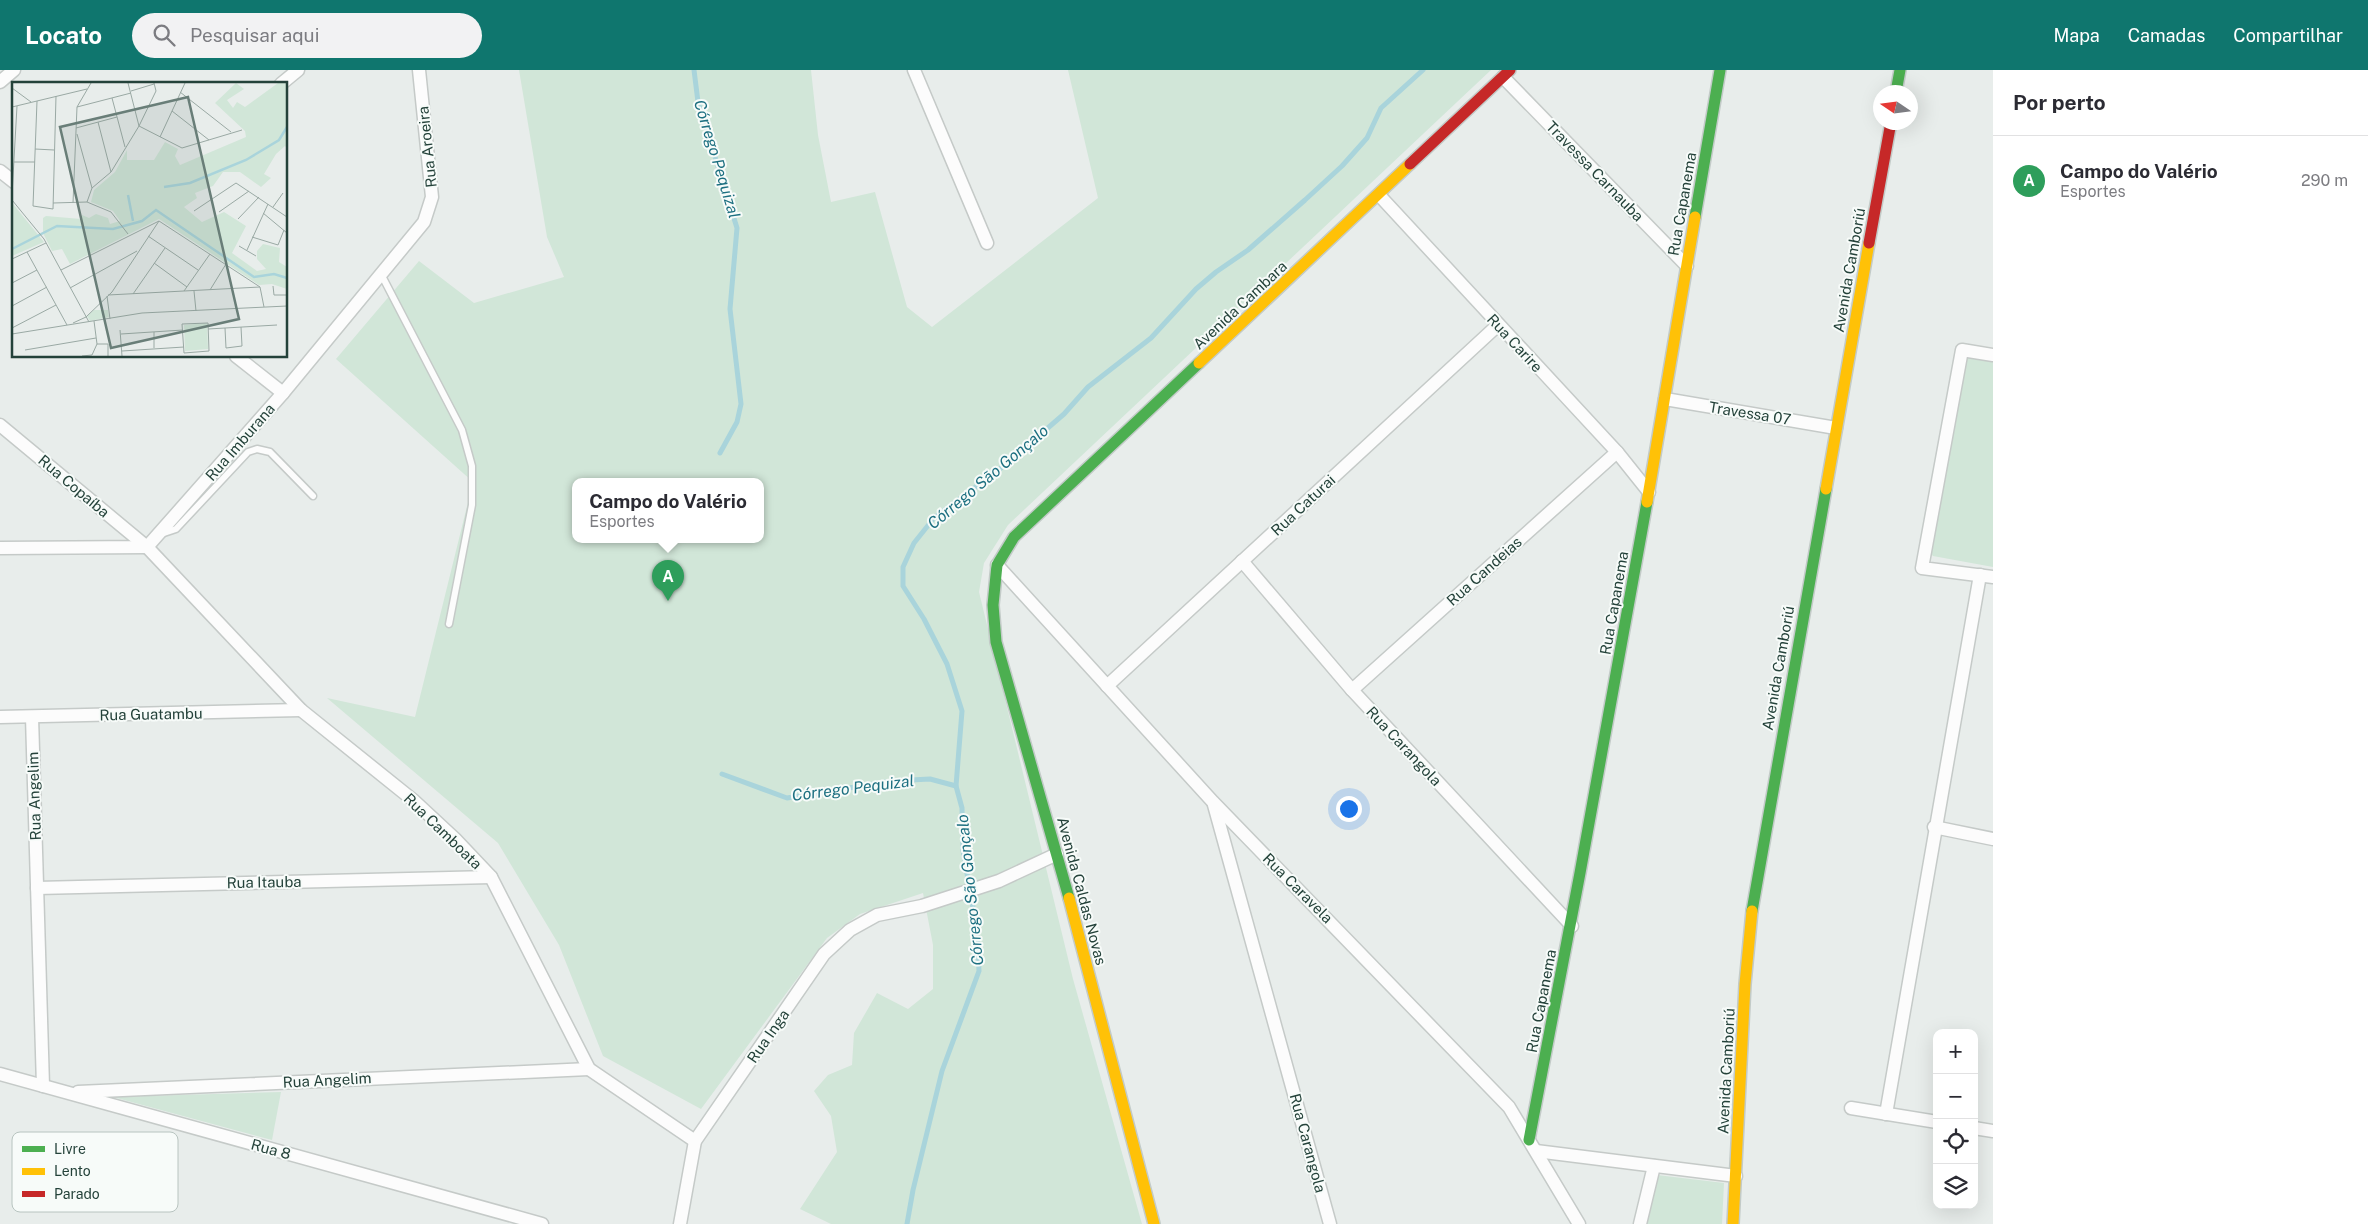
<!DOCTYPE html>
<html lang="pt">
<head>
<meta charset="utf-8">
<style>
  :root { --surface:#fff; --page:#f2f2f3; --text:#2b2b33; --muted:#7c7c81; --line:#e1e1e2; --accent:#0f766e }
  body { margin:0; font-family:"Public Sans",sans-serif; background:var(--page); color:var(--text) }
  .controls { position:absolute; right:15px; bottom:15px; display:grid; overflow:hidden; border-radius:10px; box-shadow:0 5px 20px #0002 }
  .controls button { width:45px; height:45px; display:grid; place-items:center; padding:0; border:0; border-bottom:1px solid var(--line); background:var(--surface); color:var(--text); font:25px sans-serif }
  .compass { position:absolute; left:1873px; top:15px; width:45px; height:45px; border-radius:50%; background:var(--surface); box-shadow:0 5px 20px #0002; rotate:283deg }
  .you { position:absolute; left:1348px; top:738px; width:18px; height:18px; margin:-12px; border:4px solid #fff; border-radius:50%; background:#1a73e8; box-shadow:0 0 0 8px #1a73e833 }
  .badge { display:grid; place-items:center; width:32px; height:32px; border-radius:50%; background:var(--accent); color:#fff; font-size:16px; font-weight:700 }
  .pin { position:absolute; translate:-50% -41px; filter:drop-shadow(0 1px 2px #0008) }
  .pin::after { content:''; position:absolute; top:26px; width:18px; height:15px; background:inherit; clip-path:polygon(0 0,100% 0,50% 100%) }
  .popup { position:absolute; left:572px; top:408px; width:192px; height:65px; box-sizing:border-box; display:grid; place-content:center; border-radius:10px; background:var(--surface); filter:drop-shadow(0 1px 4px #0005); font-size:16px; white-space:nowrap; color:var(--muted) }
  .popup b { font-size:19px; color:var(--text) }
  .popup::after { content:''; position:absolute; left:50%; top:100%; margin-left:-10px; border:10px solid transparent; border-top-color:var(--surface) }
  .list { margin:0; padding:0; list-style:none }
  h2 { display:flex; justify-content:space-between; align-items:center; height:65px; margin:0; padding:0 20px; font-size:21px }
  h2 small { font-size:16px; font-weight:400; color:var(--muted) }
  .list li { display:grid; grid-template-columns:32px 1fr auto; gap:15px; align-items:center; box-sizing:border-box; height:90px; padding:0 20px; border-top:1px solid var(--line) }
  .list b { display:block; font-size:19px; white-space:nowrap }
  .list p { margin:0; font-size:16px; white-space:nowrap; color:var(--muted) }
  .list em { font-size:16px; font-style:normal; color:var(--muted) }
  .icon { flex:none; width:28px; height:28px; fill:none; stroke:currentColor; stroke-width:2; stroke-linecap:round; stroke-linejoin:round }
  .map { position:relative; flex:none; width:1993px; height:1154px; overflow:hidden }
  header { display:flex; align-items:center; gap:30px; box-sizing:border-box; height:70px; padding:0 25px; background:var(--accent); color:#fff }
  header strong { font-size:24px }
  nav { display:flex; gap:28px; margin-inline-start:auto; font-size:18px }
  .search { width:350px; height:45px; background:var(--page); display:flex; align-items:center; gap:12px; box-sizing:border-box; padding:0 18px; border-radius:28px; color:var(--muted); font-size:19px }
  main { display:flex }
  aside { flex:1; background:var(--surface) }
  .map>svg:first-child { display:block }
  .green { fill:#d1e6d8; fill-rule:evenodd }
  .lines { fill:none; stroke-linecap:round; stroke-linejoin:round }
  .stream { stroke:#a9d4db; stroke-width:5 }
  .lane-casing { stroke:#c5cac8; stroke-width:9 }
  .street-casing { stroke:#c5cac8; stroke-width:15 }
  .fast-casing { stroke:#c3cbc8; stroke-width:14 }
  .slow-casing { stroke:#c3cbc8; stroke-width:14 }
  .jam-casing { stroke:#c3cbc8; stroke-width:14 }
  .lane { stroke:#fcfcfc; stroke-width:6 }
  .street { stroke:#fcfcfc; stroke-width:12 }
  .fast { stroke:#4caf50; stroke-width:11 }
  .slow { stroke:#ffc107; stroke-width:11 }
  .jam { stroke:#c62828; stroke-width:11 }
  .labels { text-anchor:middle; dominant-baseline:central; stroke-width:4; stroke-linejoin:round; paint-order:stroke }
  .street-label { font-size:15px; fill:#24423a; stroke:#f7fbf9 }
  .water-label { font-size:16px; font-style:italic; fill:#1c6f80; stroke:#f7fbf9 }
  .inset-river { fill:none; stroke:#a9d4db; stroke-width:2.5 }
  .inset-road { fill:none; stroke:#9aa9a4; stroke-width:1 }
  .view { fill:#697e78; fill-opacity:0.15; stroke:#697e78; stroke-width:2.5 }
  .inset-edge { fill:none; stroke:#24423a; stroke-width:2.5 }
  .key { fill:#f7fbf9; stroke:#b8c4c0; stroke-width:1 }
  .key-label { font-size:14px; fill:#24423a }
</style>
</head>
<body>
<header>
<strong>Locato</strong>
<div class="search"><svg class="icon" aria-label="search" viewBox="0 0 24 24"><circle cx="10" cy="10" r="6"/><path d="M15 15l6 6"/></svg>Pesquisar aqui</div>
<nav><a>Mapa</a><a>Camadas</a><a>Compartilhar</a></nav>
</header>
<main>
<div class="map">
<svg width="1993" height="1154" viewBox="0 0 1993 1154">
  <rect width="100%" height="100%" fill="#e8edeb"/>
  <g class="green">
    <path d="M519 0H811L818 65 831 132 875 122 907 237 932 257 1098 128 1068 0H1491L1008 455 984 493 979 522 1073 909 1142 1154H831L800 1139 837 1082 831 1046 814 1021 828 1005 852 995 854 963 877 923 908 939 933 919V875L923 823 860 844 827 868 701 1039 603 986 559 875 498 773 327 628 415 647 473 412 336 289 419 191 474 233 564 207 547 167ZM576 412H760V470H576Z"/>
    <path d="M1967 287 1993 291V497L1933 486 1930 483 1964 290Z"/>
    <path d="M281 1022 272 1070 113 1027Z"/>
    <path d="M1657 1105 1724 1113 1722 1154H1646Z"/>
  </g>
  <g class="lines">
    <g class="stream">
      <path d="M694 0 698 32 737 158 730 239 741 334 737 352 720 383"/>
      <path d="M722 704 787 728 892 711 930 709 956 716"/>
      <path d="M907 1154 913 1120 942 1001 979 901 977 861 963 780 962 738 956 716 962 641 947 594 924 549 903 516V497L914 473 934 448 1005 395 1064 344 1088 317 1151 268 1196 219 1216 202 1248 180 1305 130 1342 96 1367 68 1381 38 1423 0"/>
    </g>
    <g class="lane-casing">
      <g id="lane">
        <path d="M381 204 462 360 472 396V435L449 554"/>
        <path d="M161 464 176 459 248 382 257 379 270 382 313 426"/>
      </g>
    </g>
    <g class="street-casing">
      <g id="street">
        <path d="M914 0 987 173"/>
        <path d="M1503 7 1687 196"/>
        <path d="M0 12 14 0"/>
        <path d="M281 14 298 0"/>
        <path d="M0 101 14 112"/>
        <path d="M1379 125 1617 382 1649 422"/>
        <path d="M1993 285 1962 280 1922 498 1993 507"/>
        <path d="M236 286 283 323"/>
        <path d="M1665 329 1836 358"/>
        <path d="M0 355 147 477 301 640 413 730 455 769 491 807 589 999 695 1071"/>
        <path d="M0 478 147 477 283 323 424 152 432 127 419 0"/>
        <path d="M1242 491 1352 620 1572 856"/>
        <path d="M997 495 1213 732 1509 1037 1579 1154"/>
        <path d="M1107 616 1498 255"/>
        <path d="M1352 620 1617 382"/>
        <path d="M0 647 301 640"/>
        <path d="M32 647 43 1016"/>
        <path d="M1214 735 1330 1154"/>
        <path d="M1934 757 1993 769"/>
        <path d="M37 818 491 807"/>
        <path d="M0 1004 542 1154"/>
        <path d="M78 1022 589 999"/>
        <path d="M1851 1038 1937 1052"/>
        <path d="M1886 1044 1980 505"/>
        <path d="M1974 1058 1993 1061"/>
        <path d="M1536 1081 1736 1106"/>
        <path d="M680 1154 695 1071 824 884 850 860 877 845 922 836 999 811 1057 784"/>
        <path d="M1640 1154 1654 1096"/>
      </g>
    </g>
    <g class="fast-casing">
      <g id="fast">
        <path d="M1896 22 1900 0"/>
        <path d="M1695 147 1720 0"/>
        <path d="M1069 828 996 572 993 535 997 495 1014 467 1199 293"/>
        <path d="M1752 841 1826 419"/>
        <path d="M1529 1070 1580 803 1647 432"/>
      </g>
    </g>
    <g class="slow-casing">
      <g id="slow">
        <path d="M1199 293 1410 94"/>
        <path d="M1826 419 1869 173"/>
        <path d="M1647 432 1695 147"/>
        <path d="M1069 828 1154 1154"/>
        <path d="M1733 1154 1745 914 1752 841"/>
      </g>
    </g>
    <g class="jam-casing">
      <g id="jam">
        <path d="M1410 94 1510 0"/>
        <path d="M1869 173 1891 52"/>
      </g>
    </g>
    <use href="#lane" class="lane"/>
    <use href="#street" class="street"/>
    <use href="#fast" class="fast"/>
    <use href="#slow" class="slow"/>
    <use href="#jam" class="jam"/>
  </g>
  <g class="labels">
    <g class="street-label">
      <text transform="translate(427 77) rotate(-96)">Rua Aroeira</text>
      <text transform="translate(1595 101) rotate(46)">Travessa Carnauba</text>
      <text transform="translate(1682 134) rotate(-80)">Rua Capanema</text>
      <text transform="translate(1849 200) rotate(-80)">Avenida Camboriú</text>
      <text transform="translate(1240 235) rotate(-43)">Avenida Cambara</text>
      <text transform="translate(1515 273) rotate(47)">Rua Carire</text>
      <text transform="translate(1750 343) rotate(9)">Travessa 07</text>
      <text transform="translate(240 372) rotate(-49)">Rua Imburana</text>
      <text transform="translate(74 416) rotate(40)">Rua Copaíba</text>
      <text transform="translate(1303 435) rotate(-43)">Rua Caturai</text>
      <text transform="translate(1484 501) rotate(-42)">Rua Candeias</text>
      <text transform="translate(1614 533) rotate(-80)">Rua Capanema</text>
      <text transform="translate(1778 598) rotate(-80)">Avenida Camboriú</text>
      <text transform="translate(151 644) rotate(-1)">Rua Guatambu</text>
      <text transform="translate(1404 676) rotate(47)">Rua Carangola</text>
      <text transform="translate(34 726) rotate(-92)">Rua Angelim</text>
      <text transform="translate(443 761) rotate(44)">Rua Camboata</text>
      <text transform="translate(264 812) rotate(-1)">Rua Itauba</text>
      <text transform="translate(1298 818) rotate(45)">Rua Caravela</text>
      <text transform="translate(1082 821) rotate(75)">Avenida Caldas Novas</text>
      <text transform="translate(1541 931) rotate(-79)">Rua Capanema</text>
      <text transform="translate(768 966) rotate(-55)">Rua Inga</text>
      <text transform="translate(1726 1001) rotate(-87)">Avenida Camboriú</text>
      <text transform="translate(327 1010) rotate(-3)">Rua Angelim</text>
      <text transform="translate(1308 1073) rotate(75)">Rua Carangola</text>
      <text transform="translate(271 1079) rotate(15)">Rua 8</text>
    </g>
    <g class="water-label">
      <text transform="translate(717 89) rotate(73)">Córrego Pequizal</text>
      <text transform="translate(988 407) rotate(-40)">Córrego São Gonçalo</text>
      <text transform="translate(853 718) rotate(-7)">Córrego Pequizal</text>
      <text transform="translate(970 820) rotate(-96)">Córrego São Gonçalo</text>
    </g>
  </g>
  <g transform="translate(12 12)">
    <rect width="275" height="275" fill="#e8edeb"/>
    <path d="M224 1 232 7 215 18 221 26 225 20 233 25 266 1H275V66L273 64 264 72 252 92 259 96 249 105 228 90H211L201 104 183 111 185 116 172 125 190 140 212 130 234 144 220 171 245 189 254 187 245 177V169L251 162 268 166 267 180 275 185V207L260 202 247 203 147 137 58 182 50 167 40 169 31 151V136L34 134 69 137 70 133 77 136 84 132 96 136 98 142 108 139 101 129 79 120 82 108 103 90 115 68V78H142L153 60 166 67 163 74 168 83 234 55 233 49 203 21ZM1 122 32 160 0 174V137ZM82 228H96L97 235 78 239 75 234ZM195 241 196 267 173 269 172 243Z" fill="#d1e6d8"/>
    <path class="inset-river" d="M152 105 178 101 234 78 267 58 275 45M116 113 121 139M0 167 45 144 101 147 130 139 144 128 242 195 262 192 275 196"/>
    <path class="inset-road" d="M116 1 127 44 170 66 230 48M0 6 19 20M119 9 142 2M168 10 219 50M100 16 113 65M25 19 21 124 41 127 44 14M0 25 75 7M65 25 119 11M160 29 197 58M86 40 99 90M64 46 105 35M65 52 80 106M148 55 173 1M23 67 42 68M2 80H23M0 113 5 24M0 118 32 157 77 240M75 120 80 106 99 90 127 44 144 9 142 1M41 121 75 120 99 130 116 152M61 121 65 25 79 1M261 125 271 111M182 129 224 101 275 135M207 130 237 109M251 131 275 151M226 137 247 115M147 139 248 205 252 225M136 154 186 188M240 155 266 163 272 148M227 164 244 174M235 168 256 122M15 170 55 243M0 177 34 161M142 181 175 205M49 188 147 139M0 201 25 188M261 204 262 213H275M58 206 125 169M198 208 214 182M172 209 198 172M182 209 184 229M121 212 153 166M96 213 248 205M95 214 98 237M0 224 35 205M82 239 85 262M61 241 74 235 100 210 147 139M196 241 197 269 172 271 170 242ZM0 246 44 223M213 246 214 266 230 264 229 245M196 247 265 243M108 248 110 274M142 250V266M0 252 130 231 275 224M109 252 171 248M85 262H96V274M13 268 84 256M110 269 172 265M70 274 80 273 85 262"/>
    <path class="view" d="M176 15 227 237 99 266 48 45Z"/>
    <rect width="275" height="275" class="inset-edge"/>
  </g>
  <rect x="12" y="1062" width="166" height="80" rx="8" class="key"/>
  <rect x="22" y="1076" width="23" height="6" fill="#4caf50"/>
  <rect x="22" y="1098" width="23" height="7" fill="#ffc107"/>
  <rect x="22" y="1121" width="23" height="6" fill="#c62828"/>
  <g class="key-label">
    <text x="54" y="1084">Livre</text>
    <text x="54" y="1106">Lento</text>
    <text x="54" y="1129">Parado</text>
  </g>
</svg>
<div class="controls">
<button>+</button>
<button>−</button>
<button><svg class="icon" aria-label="locate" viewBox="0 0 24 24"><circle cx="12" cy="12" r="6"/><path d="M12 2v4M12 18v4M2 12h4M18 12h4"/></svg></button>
<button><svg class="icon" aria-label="layers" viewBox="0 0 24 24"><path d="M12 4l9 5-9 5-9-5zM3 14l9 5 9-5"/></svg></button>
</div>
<svg class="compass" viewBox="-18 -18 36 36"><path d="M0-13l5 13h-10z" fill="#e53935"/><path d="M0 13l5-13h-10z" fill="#7c7c81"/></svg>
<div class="you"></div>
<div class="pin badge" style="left:668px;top:531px;background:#2e9e5b">A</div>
<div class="popup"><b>Campo do Valério</b>Esportes</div>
</div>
<aside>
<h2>Por perto<small></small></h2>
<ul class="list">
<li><span class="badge" style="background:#2e9e5b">A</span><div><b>Campo do Valério</b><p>Esportes</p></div><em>290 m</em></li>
</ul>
</aside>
</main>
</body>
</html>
